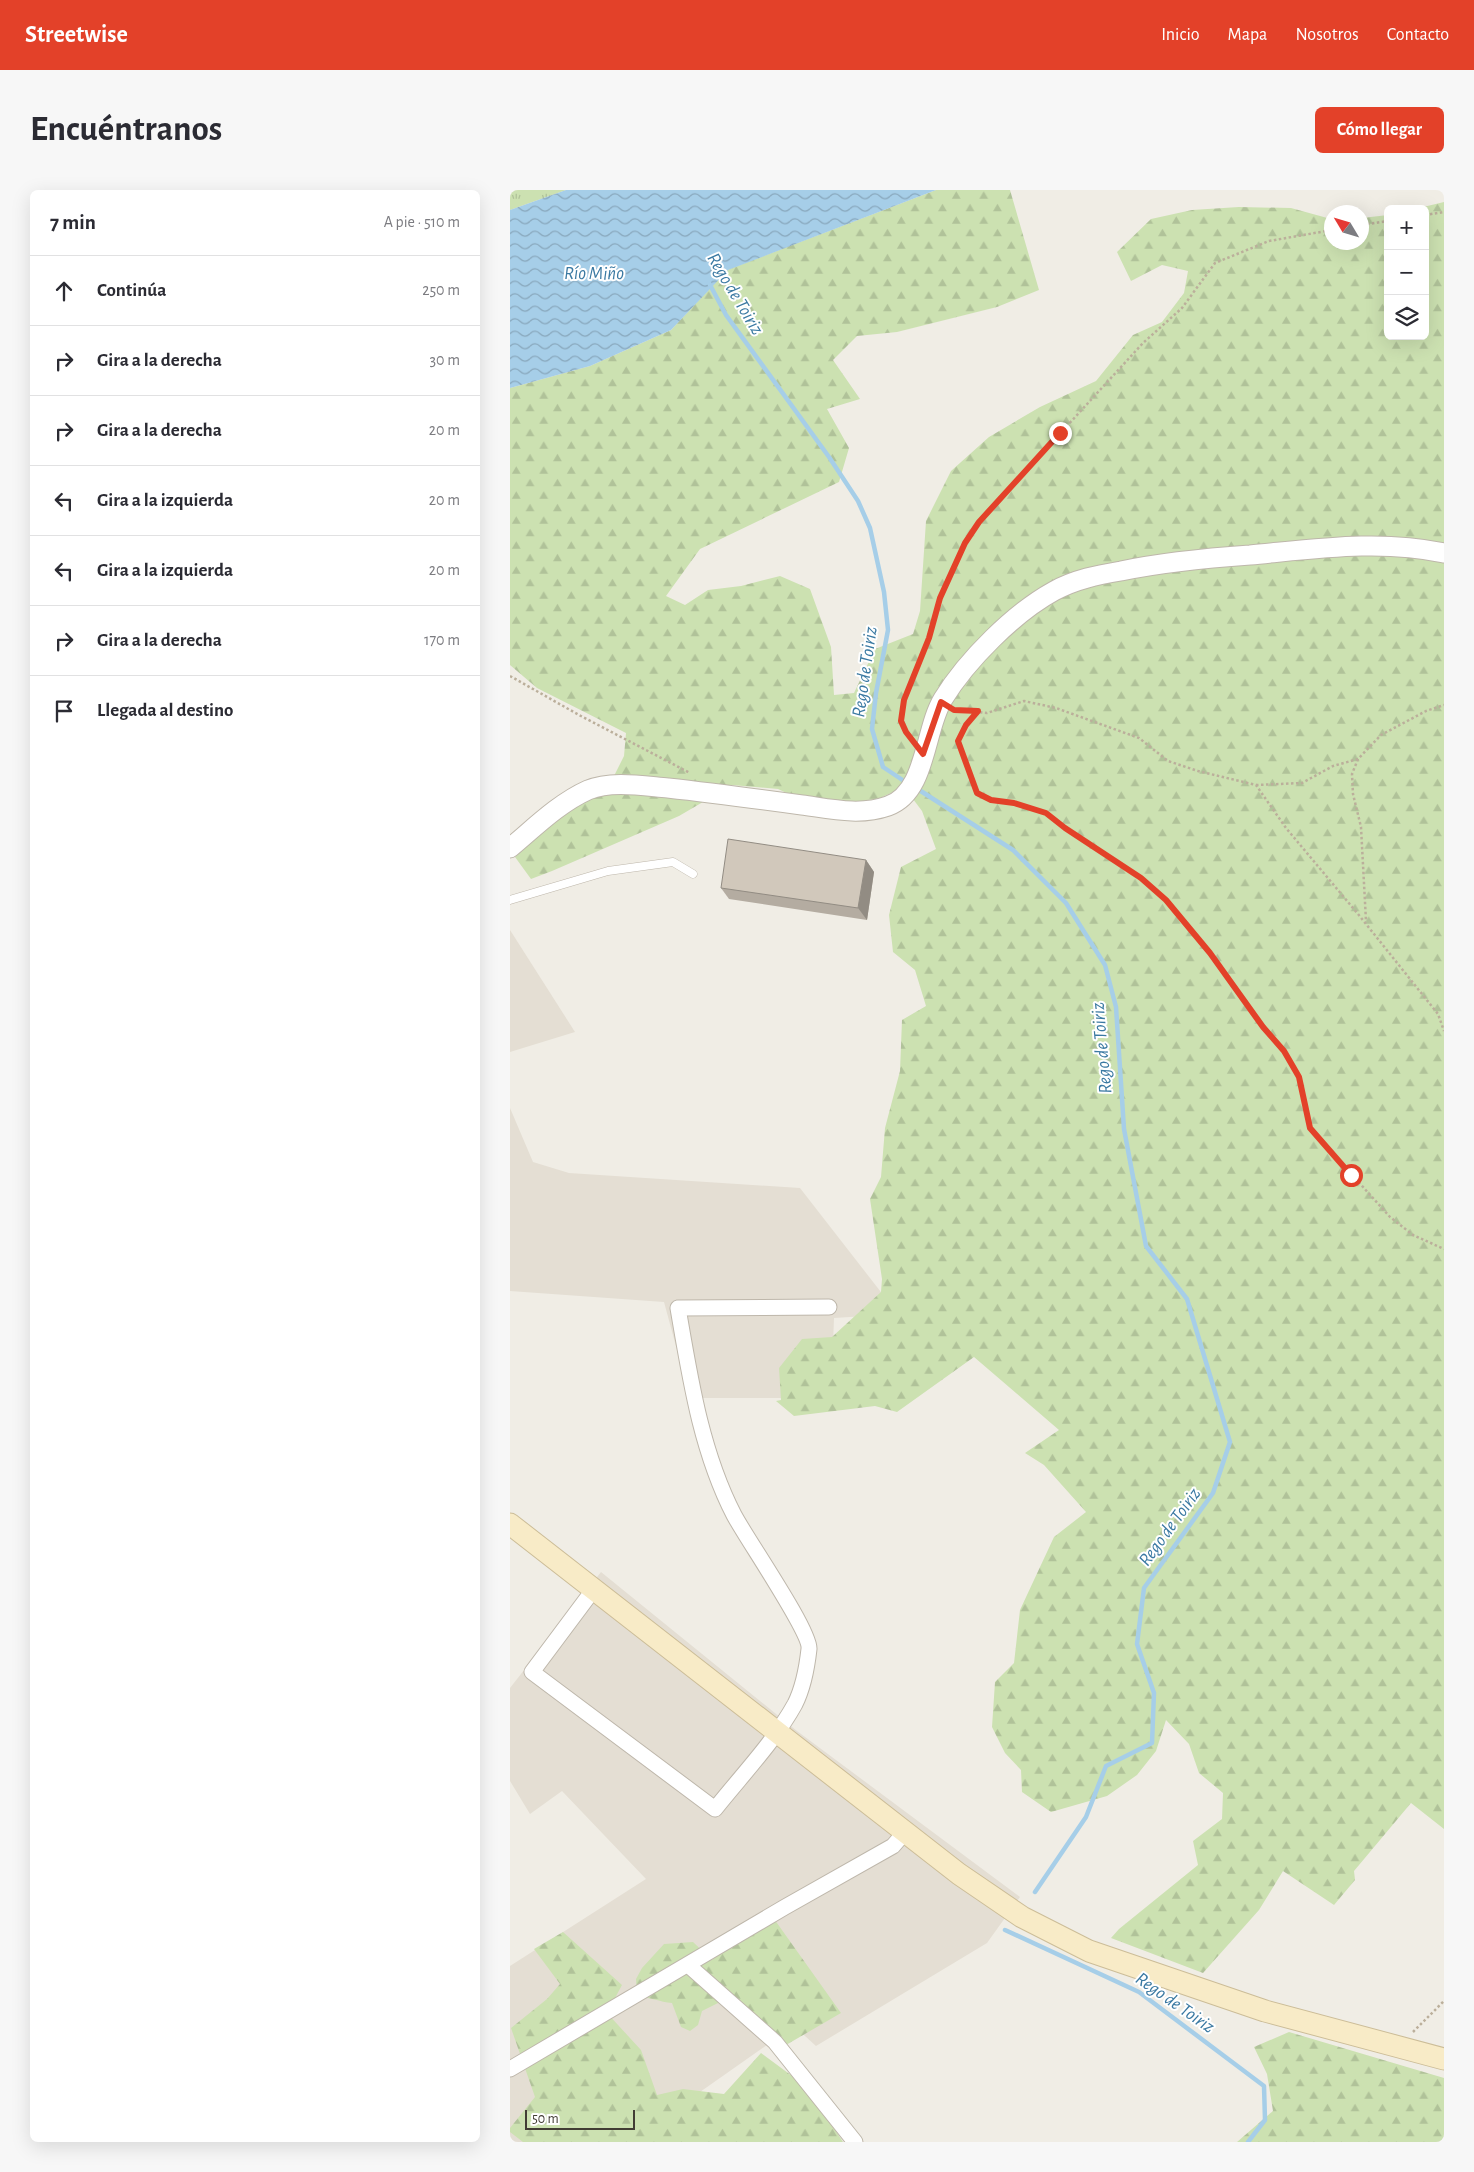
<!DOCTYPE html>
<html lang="es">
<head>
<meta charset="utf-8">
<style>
  :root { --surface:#fff; --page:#f7f7f7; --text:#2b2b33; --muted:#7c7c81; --line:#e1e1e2; --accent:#e34129 }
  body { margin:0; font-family:"Alegreya Sans",sans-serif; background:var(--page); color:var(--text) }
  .controls { position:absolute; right:15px; top:15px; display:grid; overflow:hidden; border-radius:8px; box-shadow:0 5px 20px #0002 }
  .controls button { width:45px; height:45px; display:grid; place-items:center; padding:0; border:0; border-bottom:1px solid var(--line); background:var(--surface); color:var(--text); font:25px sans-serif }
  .compass { position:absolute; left:814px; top:15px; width:45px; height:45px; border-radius:50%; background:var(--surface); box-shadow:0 5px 20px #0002; rotate:308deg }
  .scale { position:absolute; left:15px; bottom:12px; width:110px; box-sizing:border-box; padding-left:5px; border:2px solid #423d35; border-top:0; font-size:14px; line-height:18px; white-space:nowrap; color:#423d35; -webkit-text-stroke:4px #fff; paint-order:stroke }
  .stop { position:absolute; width:15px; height:15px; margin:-11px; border:4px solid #e34129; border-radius:50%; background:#fff }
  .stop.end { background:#e34129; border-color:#fff; box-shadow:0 1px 5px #0008 }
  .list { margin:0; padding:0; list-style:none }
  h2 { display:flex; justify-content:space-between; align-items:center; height:65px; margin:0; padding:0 20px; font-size:21px }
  h2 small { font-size:16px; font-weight:400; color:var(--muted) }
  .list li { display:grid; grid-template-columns:32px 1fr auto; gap:15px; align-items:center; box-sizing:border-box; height:70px; padding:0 20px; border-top:1px solid var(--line) }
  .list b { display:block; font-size:19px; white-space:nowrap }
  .list em { font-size:16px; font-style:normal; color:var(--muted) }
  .icon { flex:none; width:28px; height:28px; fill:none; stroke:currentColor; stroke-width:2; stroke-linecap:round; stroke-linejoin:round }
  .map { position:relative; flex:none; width:934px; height:1952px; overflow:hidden; border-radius:8px }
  header { display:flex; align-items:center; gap:30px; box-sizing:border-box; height:70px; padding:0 25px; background:var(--accent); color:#fff }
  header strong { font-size:24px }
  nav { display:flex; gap:28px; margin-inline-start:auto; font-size:18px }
  .intro { display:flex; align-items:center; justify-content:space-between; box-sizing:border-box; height:120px; padding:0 30px }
  h1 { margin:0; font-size:35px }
  .button { padding:12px 22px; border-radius:8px; background:var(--accent); color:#fff; font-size:18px; font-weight:700 }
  main { display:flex; gap:30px; padding:0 30px }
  aside { flex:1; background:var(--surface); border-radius:8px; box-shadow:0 5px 20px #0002 }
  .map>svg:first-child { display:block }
  .residential { fill:#e4ded3 }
  .grass { fill:url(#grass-tufts) }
  .forest { fill:url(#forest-firs) }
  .water { fill:url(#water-waves) }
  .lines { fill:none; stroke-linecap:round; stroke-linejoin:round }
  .stream { stroke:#a6cee8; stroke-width:4.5 }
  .service-casing { stroke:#beb7ab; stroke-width:9 }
  .minor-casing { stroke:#beb7ab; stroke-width:17 }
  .tertiary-casing { stroke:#beb7ab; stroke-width:21 }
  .secondary-casing { stroke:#ccbd98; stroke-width:23 }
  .path { stroke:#bbaf9b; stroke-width:2.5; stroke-dasharray:2.5 2.5; stroke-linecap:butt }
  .service { stroke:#fff; stroke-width:8 }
  .minor { stroke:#fff; stroke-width:15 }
  .tertiary { stroke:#fff; stroke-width:19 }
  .secondary { stroke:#f8ebc7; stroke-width:21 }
  .wall { fill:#b4aca1 }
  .shaded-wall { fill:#928c83 }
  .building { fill:#d1c8bb; stroke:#928c83 }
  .route { stroke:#e34129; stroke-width:6 }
  .labels { text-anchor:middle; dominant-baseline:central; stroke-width:4; stroke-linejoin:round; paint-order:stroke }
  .water-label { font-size:19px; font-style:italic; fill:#3a79a2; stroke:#fff }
</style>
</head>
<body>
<header>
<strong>Streetwise</strong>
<nav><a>Inicio</a><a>Mapa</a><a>Nosotros</a><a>Contacto</a></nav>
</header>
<div class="intro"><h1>Encuéntranos</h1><a class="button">Cómo llegar</a></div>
<main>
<aside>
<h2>7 min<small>A pie · 510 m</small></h2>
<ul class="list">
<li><svg class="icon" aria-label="ahead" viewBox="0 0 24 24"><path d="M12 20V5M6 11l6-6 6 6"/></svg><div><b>Continúa</b></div><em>250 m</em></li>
<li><svg class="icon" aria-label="right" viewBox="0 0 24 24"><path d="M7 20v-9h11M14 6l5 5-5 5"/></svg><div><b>Gira a la derecha</b></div><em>30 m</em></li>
<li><svg class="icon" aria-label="right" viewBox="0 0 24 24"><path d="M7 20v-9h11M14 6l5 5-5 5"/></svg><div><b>Gira a la derecha</b></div><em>20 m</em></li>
<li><svg class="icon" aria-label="left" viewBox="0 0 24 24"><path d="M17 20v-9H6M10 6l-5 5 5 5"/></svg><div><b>Gira a la izquierda</b></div><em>20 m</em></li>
<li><svg class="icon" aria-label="left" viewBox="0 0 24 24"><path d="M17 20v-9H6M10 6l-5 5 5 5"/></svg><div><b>Gira a la izquierda</b></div><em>20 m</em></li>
<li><svg class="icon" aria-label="right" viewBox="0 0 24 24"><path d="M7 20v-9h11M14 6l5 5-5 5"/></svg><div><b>Gira a la derecha</b></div><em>170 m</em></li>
<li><svg class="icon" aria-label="arrive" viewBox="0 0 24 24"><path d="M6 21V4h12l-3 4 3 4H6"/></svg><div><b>Llegada al destino</b></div></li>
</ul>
</aside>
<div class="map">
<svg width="934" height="1952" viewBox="0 0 934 1952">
  <defs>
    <pattern id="grass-tufts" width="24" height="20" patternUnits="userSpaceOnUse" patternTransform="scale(1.25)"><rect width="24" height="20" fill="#cce1b1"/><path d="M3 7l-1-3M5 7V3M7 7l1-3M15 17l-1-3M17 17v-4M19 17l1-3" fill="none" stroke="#b0c299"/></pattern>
    <pattern id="forest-firs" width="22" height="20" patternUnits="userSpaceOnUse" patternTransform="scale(1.25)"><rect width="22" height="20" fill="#cce1b1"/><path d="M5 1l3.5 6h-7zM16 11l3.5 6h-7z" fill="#b0c299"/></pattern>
    <pattern id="water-waves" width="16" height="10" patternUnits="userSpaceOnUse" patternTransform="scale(1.25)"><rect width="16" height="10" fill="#a6cee8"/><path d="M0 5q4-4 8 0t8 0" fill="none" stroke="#89a8bd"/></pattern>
  </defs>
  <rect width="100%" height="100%" fill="#f0ede5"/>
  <g class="residential">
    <path d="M0 740 65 842 0 862Z"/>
    <path d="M0 918 23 972 59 983 290 998 388 1124 324 1128 321 1208H180L154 1112 0 1101Z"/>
    <path d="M91 1382 287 1541 510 1707 477 1753 306 1856 284 1836 153 1928 54 1952H0V1776L136 1689 52 1601 20 1624 0 1591V1498Z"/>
  </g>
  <path class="grass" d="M0 0H56L0 20Z"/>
  <g class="forest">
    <path d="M426 0H500L529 100 487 117 387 142 347 146 323 170 350 209 317 219 339 258 329 292 190 359 156 406 175 415 198 400 231 396 270 386 300 399 321 457 324 505 344 503 365 459 403 444 410 421 416 331 441 281 479 247 530 217 586 191 623 145 652 132 674 103 678 81 652 75 621 91 607 62 641 29 682 20 729 17 781 18 821 29 822 52H852V28L878 25V146H915V19H905L934 12V1639L901 1613 844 1681 845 1690 824 1715 773 1681 749 1720 693 1783 601 1748 609 1739 688 1675 683 1651 712 1629 713 1603 689 1583 679 1554 656 1530 646 1561 627 1585 597 1606 541 1622 512 1602 511 1580 495 1563 482 1537 485 1492 504 1473 510 1420 544 1347 576 1322 534 1275 515 1263 549 1240 464 1167 387 1222 365 1216 284 1226 266 1211 271 1210 269 1178 292 1149 322 1147 371 1102 372 1089 360 1009 371 987 375 938 390 881 392 830 416 816 405 780 383 762 379 725 391 677 426 659 412 621 394 597 370 608 329 617 296 612 268 599 222 595 169 626 42 681 21 689 5 667 39 633 100 594 114 566 116 543 27 498 0 475V198L80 176 161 140 217 80Z"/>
    <path d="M262 1726 331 1823 276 1855 216 1809 192 1821 188 1835 180 1841 171 1837 162 1813C150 1812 139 1807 127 1806L126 1789 132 1778 154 1754 183 1752 202 1770Z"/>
    <path d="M53 1742 112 1795 97 1823 131 1860 147 1905 173 1899 214 1904 251 1863 297 1897 333 1952H13L0 1942V1938L25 1907 1 1838 37 1809 50 1794 24 1759Z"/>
    <path d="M779 1842 934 1888V1952H727L763 1921 757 1884 744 1857Z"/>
  </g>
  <path class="water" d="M56 0H426L218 80 161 140 80 176 0 198V20Z"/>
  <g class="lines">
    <g class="stream">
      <path d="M199 93 216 125 319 267 348 311 360 338 374 402 378 440 366 503 362 539 373 577 397 593"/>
      <path d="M406 598 503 660 556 713 595 775 606 817 614 939 636 1056 677 1109 720 1252 703 1303 634 1398 627 1454 644 1503 642 1553 596 1576 576 1627 525 1702"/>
      <path d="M495 1740 629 1802 754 1896 755 1930 738 1952"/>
    </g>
    <g class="service-casing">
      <path id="service" d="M0 710 98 681 163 672 183 684"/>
    </g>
    <g class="minor-casing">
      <g id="minor">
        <path d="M84 1399 22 1482 205 1619C232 1585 264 1552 285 1514 293 1498 297 1477 299 1459 301 1442 236 1348 224 1325 191 1261 180 1188 168 1118L319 1117"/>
        <path d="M178 1775 265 1852 345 1952"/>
        <path d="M0 1879 275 1717 383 1656 395 1642"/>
      </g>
    </g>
    <g class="tertiary-casing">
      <path id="tertiary" d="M0 658C24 638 49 613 78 600 101 590 134 596 158 598 203 603 248 609 292 615 321 619 350 626 378 616 417 602 414 540 433 509 457 470 504 423 544 401 566 389 588 385 611 381 654 372 697 368 740 365 805 359 870 349 934 363"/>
    </g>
    <g class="secondary-casing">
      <path id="secondary" d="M0 1334 449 1684 512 1727 579 1761 755 1821 934 1869"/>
    </g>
    <g class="path">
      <path d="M915 25 934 22"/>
      <path d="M852 35 878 31"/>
      <path d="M0 486 69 525 180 583"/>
      <path d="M445 520 477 523 514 511 546 518 629 548 658 571 688 581 746 595 776 638 848 724 928 824 934 841"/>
      <path d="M468 521 456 535 447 551 467 603 481 610 504 613 536 623 555 638 631 688 656 710 700 763 753 837 774 861 789 887 800 938 880 1027 903 1045 934 1059"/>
      <path d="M401 549 391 531 394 510 419 447 430 408 455 353 469 332 633 153 672 118 705 73 759 51 822 40"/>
      <path d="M848 569 842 584 843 604 851 637 856 731"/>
      <path d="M746 595 792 593 823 576 848 569 871 545 916 521 934 515"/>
      <path d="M903 1842 934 1811"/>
    </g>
    <use href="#service" class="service"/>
    <use href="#minor" class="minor"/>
    <use href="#tertiary" class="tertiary"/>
    <use href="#secondary" class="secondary"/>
  </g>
  <path class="wall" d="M356 670 364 682 357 730 219 709 211 698Z"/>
  <path class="shaded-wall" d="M356 670 364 682 357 730 348 718Z"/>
  <path class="building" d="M218 649 356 670 348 718 211 698Z"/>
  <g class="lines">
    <path class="route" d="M550 243 469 332 455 353 430 408 419 448 394 510 391 531 396 542 413 564 431 512 444 520 468 521 456 535 448 551 467 603 481 610 504 613 536 623 555 638 631 688 656 710 700 763 753 837 774 861 789 887 800 938 841 985"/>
  </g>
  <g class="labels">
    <g class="water-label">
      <text x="84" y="83">Río Miño</text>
      <text transform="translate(225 104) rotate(59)">Rego de Toiriz</text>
      <text transform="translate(355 482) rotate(-82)">Rego de Toiriz</text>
      <text transform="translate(592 858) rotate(-95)">Rego de Toiriz</text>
      <text transform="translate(660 1337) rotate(-54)">Rego de Toiriz</text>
      <text transform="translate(665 1813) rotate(35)">Rego de Toiriz</text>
    </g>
  </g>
</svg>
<div class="controls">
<button>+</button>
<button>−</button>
<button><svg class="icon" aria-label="layers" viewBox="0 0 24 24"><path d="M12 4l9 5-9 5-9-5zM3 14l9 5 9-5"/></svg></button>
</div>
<svg class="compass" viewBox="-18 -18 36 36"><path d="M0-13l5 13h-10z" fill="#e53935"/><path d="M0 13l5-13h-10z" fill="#7c7c81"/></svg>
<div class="scale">50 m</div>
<div class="stop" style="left:841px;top:985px"></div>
<div class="stop end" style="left:550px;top:243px"></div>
</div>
</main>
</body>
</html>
